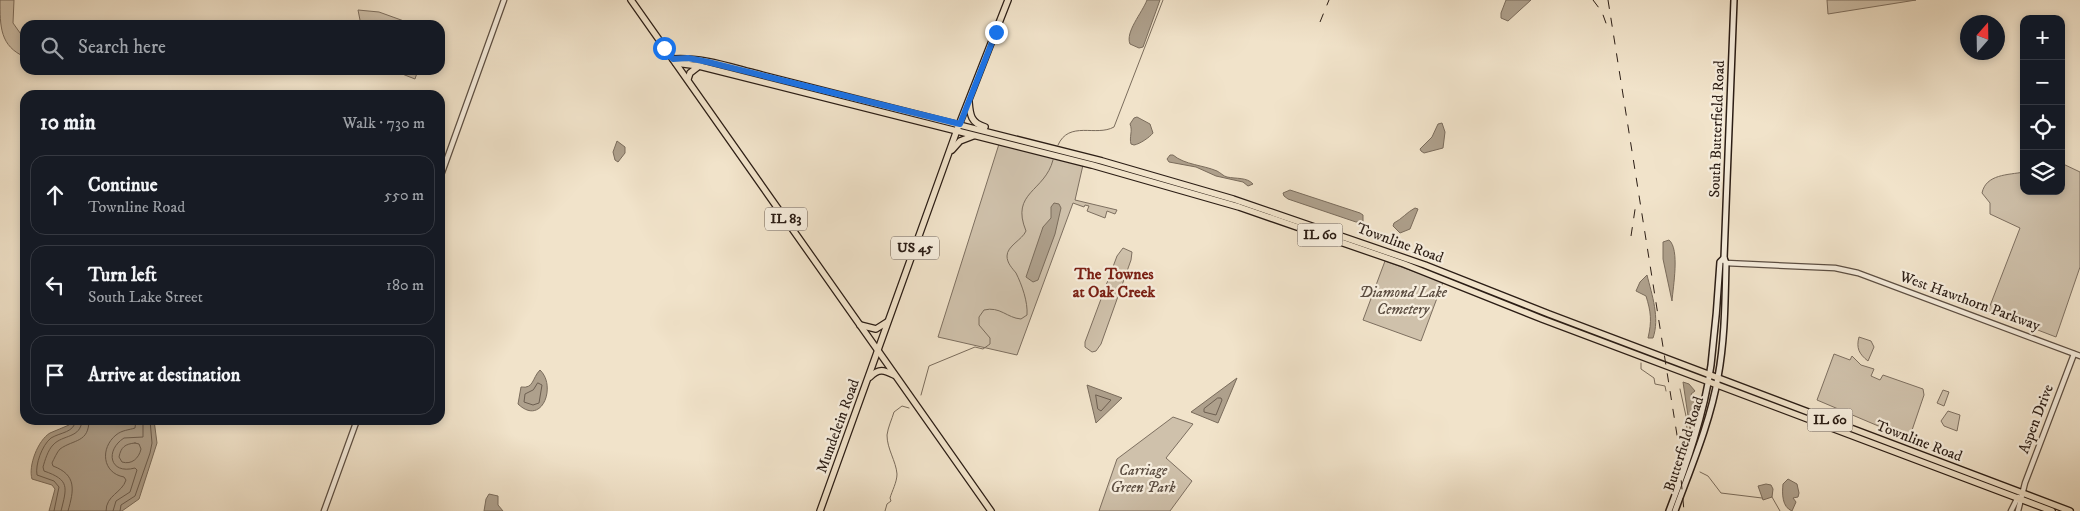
<!DOCTYPE html>
<html lang="en">
<head>
<meta charset="utf-8">
<style>
  :root { --surface:#171b24; --page:#242831; --text:#f1f3f6; --muted:#9ea1a6; --line:#363941 }
  body { margin:0; font-family:"IM FELL DW Pica",serif; background:var(--page); color:var(--text) }
  .controls { position:absolute; right:15px; top:15px; display:grid; overflow:hidden; border-radius:10px; box-shadow:0 2px 8px #0003 }
  .controls button { width:45px; height:45px; display:grid; place-items:center; padding:0; border:0; border-bottom:1px solid var(--line); background:var(--surface); color:var(--text); font:25px sans-serif }
  .compass { position:absolute; left:1960px; top:15px; width:45px; height:45px; border-radius:50%; background:var(--surface); box-shadow:0 2px 8px #0003; rotate:20deg }
  .stop { position:absolute; width:15px; height:15px; margin:-11px; border:4px solid #1a73e8; border-radius:50%; background:#fff }
  .stop.end { background:#1a73e8; border-color:#fff; box-shadow:0 1px 5px #0008 }
  .list { margin:0; padding:0; list-style:none }
  h2 { display:flex; justify-content:space-between; align-items:center; height:65px; margin:0; padding:0 20px; font-size:21px }
  h2 small { font-size:16px; font-weight:400; color:var(--muted) }
  .list li { display:grid; grid-template-columns:32px 1fr auto; gap:15px; align-items:center; box-sizing:border-box; height:80px; margin:0 10px 10px; padding:0 10px; border:1px solid var(--line); border-radius:15px }
  .list b { display:block; font-size:19px; white-space:nowrap }
  .list p { margin:0; font-size:16px; white-space:nowrap; color:var(--muted) }
  .list em { font-size:16px; font-style:normal; color:var(--muted) }
  .icon { flex:none; width:28px; height:28px; fill:none; stroke:currentColor; stroke-width:2; stroke-linecap:round; stroke-linejoin:round }
  .map { position:relative; flex:none; width:2080px; height:511px; overflow:hidden }
  .search { position:absolute; background:var(--surface); box-shadow:0 2px 8px #0003; left:20px; top:20px; width:425px; height:55px; display:flex; align-items:center; gap:12px; box-sizing:border-box; padding:0 18px; border-radius:15px; color:var(--muted); font-size:19px }
  .panel { position:absolute; background:var(--surface); box-shadow:0 2px 8px #0003; left:20px; top:90px; width:425px; height:335px; border-radius:15px }
  .map>svg:first-child { display:block }
  .green { fill:#cfc1ab; stroke:#7d6f60 }
  .water { fill:#aea08c; stroke:#7a6c5c }
  .lines { fill:none; stroke-linecap:round; stroke-linejoin:round }
  .shore { stroke:#6c5e50; stroke-width:1 }
  .stream { stroke:#7a6c5c; stroke-width:1 }
  .tertiary-casing { stroke:#5c4e42; stroke-width:7 }
  .secondary-casing { stroke:#2b1d15; stroke-width:8 }
  .primary-casing { stroke:#2b1d15; stroke-width:8 }
  .tertiary { stroke:#f6eddd; stroke-width:4.5 }
  .secondary { stroke:#f6eddd; stroke-width:5 }
  .primary { stroke:#f1e3ca; stroke-width:5.5 }
  .rail { stroke:#2b1d15; stroke-width:1; stroke-dasharray:9 9; stroke-linecap:butt }
  .route { stroke:#1a73e8; stroke-width:6 }
  .labels { text-anchor:middle; dominant-baseline:central; stroke-width:4.5; stroke-linejoin:round; paint-order:stroke }
  .shield { fill:#f6eddd; stroke:#685b51; stroke-width:1 }
  .shield-label { font-size:14px; font-weight:bold; fill:#2b1d15 }
  .street-label { font-size:15px; fill:#2b1d15; stroke:#f6eddd }
  .park-label { font-size:15px; font-style:italic; fill:#5c4e42; stroke:#f6eddd }
  .neighbourhood-label { font-size:16px; font-weight:bold; fill:#7a1f14; stroke:#f6eddd }
</style>
</head>
<body>
<div class="map">
<svg width="2080" height="511" viewBox="0 0 2080 511">
  <rect width="100%" height="100%" fill="#f1e3ca"/>
  <filter id="stains"><feTurbulence type="fractalNoise" baseFrequency=".004" numOctaves="4"/><feColorMatrix values="0 0 0 0 .2 0 0 0 0 .09 0 0 0 0 .02 0 0 0 .5 -.17"/></filter>
  <radialGradient id="worn" r=".72"><stop offset=".6" stop-color="#630" stop-opacity="0"/><stop offset="1" stop-color="#630" stop-opacity=".3"/></radialGradient>
  <g class="green">
    <path d="M0 0H14L13 23 25 40V57C0 46 0 27 0 0Z"/>
    <path d="M1827 0H1916L1828 14Z"/>
    <path d="M358 10 379 12 415 25H361Z"/>
    <path d="M392 70H418L415 79Z"/>
    <path d="M999 144 1083 165 1075 200 1117 210 1115 214 1107 211 1105 218 1087 211 1089 206 1085 205 1084 207 1073 203 1017 355 938 337Z"/>
    <path d="M2061 163 2080 172V267L2056 337 1988 311 2020 228 1990 214V203L1982 193C1986 174 2008 175 2024 172V191H2061Z"/>
    <path d="M1123 248 1132 252 1131 260 1101 344 1096 351 1092 352 1085 347V342L1117 256Z"/>
    <path d="M1385 261 1443 282 1421 341 1363 320Z"/>
    <path d="M1859 337 1871 341 1874 347 1868 361C1859 354 1856 348 1859 337Z"/>
    <path d="M1834 354 1850 360 1852 356 1861 365 1874 369 1871 376 1880 380 1883 375 1923 389 1924 395 1909 439 1817 400Z"/>
    <path d="M1943 390 1949 392 1944 406 1937 403Z"/>
    <path d="M1948 411 1960 415 1957 431 1944 426 1941 421Z"/>
    <path d="M1173 417 1193 424 1166 458 1192 481 1170 511H1099L1117 459Z"/>
  </g>
  <g class="water">
    <path d="M1147 0H1160L1143 47 1139 48 1130 44C1125 32 1142 13 1147 0Z"/>
    <path d="M1506 0H1531L1508 21 1501 18V13Z"/>
    <path d="M1137 117 1150 124 1153 133C1150 137 1140 144 1134 145L1131 144C1129 137 1133 131 1130 124L1134 118Z"/>
    <path d="M1442 123 1445 132 1443 148 1424 153 1421 151 1420 149 1432 137 1438 124Z"/>
    <path d="M617 141 625 147V153L618 162 615 160 613 152Z"/>
    <path d="M1170 155H1173C1185 165 1203 165 1217 171 1221 173 1223 176 1227 177 1236 179 1247 177 1253 184L1248 186 1243 182 1216 176 1196 167 1169 162 1167 159Z"/>
    <path d="M1290 190 1360 213 1363 215V222H1356L1288 199 1284 196 1283 193Z"/>
    <path d="M1054 203 1059 204 1061 208 1055 234 1038 280 1033 282 1026 277 1043 227 1051 218V207Z"/>
    <path d="M1415 208 1418 209 1410 229 1400 233 1393 226 1394 223C1402 219 1407 212 1415 208Z"/>
    <path d="M1669 240C1680 249 1673 287 1672 301L1663 259V242Z"/>
    <path d="M1647 275C1652 295 1660 318 1653 338H1648C1652 321 1651 312 1646 296L1636 291 1640 282Z"/>
    <path d="M540 370C557 386 542 427 518 404L521 387C534 389 532 378 540 370Z"/>
    <path d="M1237 378 1218 423 1191 412Z"/>
    <path d="M1683 382 1689 384 1695 391 1691 394 1696 402 1690 429Z"/>
    <path d="M1087 385 1122 398 1096 423Z"/>
    <path d="M71 420H154L157 443 139 499 122 511H49L55 489 52 485 32 479C28 466 38 440 50 433 56 430 63 428 69 425Z"/>
    <path d="M1788 479 1797 484 1799 493 1798 497 1793 498 1796 502 1792 511C1782 507 1782 494 1783 484Z"/>
    <path d="M1766 484 1771 485 1773 489 1772 497 1763 500 1758 486Z"/>
    <path d="M489 494 498 496V505L503 511H484L486 499Z"/>
  </g>
  <g class="lines">
    <g class="shore">
      <path d="M538 383 542 385 539 403 533 405 524 402 525 394 533 390Z"/>
      <path d="M1096 395 1111 400 1101 411 1098 409Z"/>
      <path d="M1218 398H1221L1222 400 1216 415 1204 412V409Z"/>
      <path d="M135 443 139 444 141 449C139 458 132 465 122 462L119 457C121 447 125 444 135 443Z"/>
      <path d="M54 511 59 487 54 481 37 475C35 465 42 445 51 438 61 432 74 433 76 420"/>
      <path d="M61 511C67 487 70 480 44 471L43 467C45 460 48 450 53 445 63 434 81 439 82 420"/>
      <path d="M68 511C74 490 77 475 53 466L52 463C54 459 57 452 60 449 74 439 89 443 89 420"/>
      <path d="M106 511C106 495 122 493 126 480L124 477C102 473 100 448 116 435 122 430 129 430 135 428L136 420"/>
      <path d="M113 511 116 501 130 492 137 470 135 468C109 475 105 450 124 438L143 437V420"/>
      <path d="M120 511 121 505 135 496 150 453 152 443 150 420"/>
    </g>
    <g class="stream">
      <path d="M1058 145C1069 120 1096 137 1114 127L1163 0"/>
      <path d="M1641 363V369L1654 378 1655 384 1665 386 1666 391"/>
      <path d="M1680 389 1686 416 1688 443"/>
      <path d="M921 395 929 366 975 347 983 349 990 344V338L979 325V317L984 310C1000 306 1007 318 1021 319L1027 315C1028 302 1022 285 1016 273 1012 268 1007 263 1007 256 1007 246 1022 240 1026 231 1010 192 1045 192 1053 160"/>
      <path d="M1700 472 1708 476 1721 493 1762 498"/>
      <path d="M1772 497 1780 511"/>
      <path d="M885 511 887 504 891 501 890 498C892 491 897 482 897 474 896 461 887 449 887 435 888 427 892 419 894 412L902 406 909 408"/>
    </g>
    <g class="tertiary-casing">
      <g id="tertiary">
        <path d="M440 178 504 0"/>
        <path d="M1726 263 1835 268 1858 273 2080 356"/>
        <path d="M324 511 357 420"/>
        <path d="M2011 511 2018 497"/>
        <path d="M2018 511 2025 483 2074 354"/>
      </g>
    </g>
    <g class="secondary-casing">
      <g id="secondary">
        <path d="M1669 511C1687 464 1704 415 1711 365 1715 331 1718 297 1720 262L1724 258"/>
        <path d="M1675 511C1691 467 1710 423 1718 377 1725 339 1725 301 1726 263L1724 258 1734 0"/>
      </g>
    </g>
    <g class="primary-casing">
      <g id="primary">
        <path d="M631 0 991 511"/>
        <path d="M673 59C702 57 730 67 758 74L1102 161 1233 199 1425 265 1549 314 2070 511"/>
        <path d="M676 63 699 66 1092 165 1239 207 1404 264 1542 319 2052 511"/>
        <path d="M688 79 690 73 699 66"/>
        <path d="M969 102C970 115 971 123 985 127"/>
        <path d="M952 150 960 141 973 136"/>
        <path d="M860 325 876 329 887 322"/>
        <path d="M870 377C879 368 884 370 894 375"/>
        <path d="M820 511 957 130 1008 0"/>
      </g>
    </g>
    <use href="#tertiary" class="tertiary"/>
    <use href="#secondary" class="secondary"/>
    <use href="#primary" class="primary"/>
    <g class="rail">
      <path d="M1593 0 1602 12 1607 26"/>
      <path d="M1608 0 1677 435 1684 511"/>
      <path d="M1320 22 1329 0"/>
      <path d="M1631 236 1636 203"/>
    </g>
  </g>
  <g class="lines">
    <path class="route" d="M664 48 673 59 688 58 708 62 960 124 996 32"/>
  </g>
  <g class="labels">
    <g class="shield">
      <rect x="765" y="207.5" width="42" height="23" rx="4"/>
      <rect x="1297.5" y="223.5" width="45" height="23" rx="4"/>
      <rect x="891" y="236.5" width="48" height="23" rx="4"/>
      <rect x="1807.5" y="408.5" width="45" height="23" rx="4"/>
    </g>
    <g class="shield-label">
      <text x="786" y="219">IL 83</text>
      <text x="1320" y="235">IL 60</text>
      <text x="915" y="248">US 45</text>
      <text x="1830" y="420">IL 60</text>
    </g>
    <g class="street-label">
      <text transform="translate(1717 129) rotate(-88)">South Butterfield Road</text>
      <text transform="translate(1400 243) rotate(20)">Townline Road</text>
      <text transform="translate(1970 301) rotate(20)">West Hawthorn Parkway</text>
      <text transform="translate(2036 419) rotate(-69)">Aspen Drive</text>
      <text transform="translate(838 426) rotate(-70)">Mundelein Road</text>
      <text transform="translate(1919 441) rotate(21)">Townline Road</text>
      <text transform="translate(1684 444) rotate(-72)">Butterfield Road</text>
    </g>
    <g class="park-label">
      <text x="1403" y="292">Diamond Lake<tspan x="1403" dy="17">Cemetery</tspan></text>
      <text x="1143" y="470">Carriage<tspan x="1143" dy="17">Green Park</tspan></text>
    </g>
    <g class="neighbourhood-label">
      <text x="1114" y="274">The Townes<tspan x="1114" dy="18">at Oak Creek</tspan></text>
    </g>
  </g>
  <rect width="100%" height="100%" filter="url(#stains)"/>
  <rect width="100%" height="100%" fill="url(#worn)"/>
</svg>
<div class="controls">
<button>+</button>
<button>−</button>
<button><svg class="icon" aria-label="locate" viewBox="0 0 24 24"><circle cx="12" cy="12" r="6"/><path d="M12 2v4M12 18v4M2 12h4M18 12h4"/></svg></button>
<button><svg class="icon" aria-label="layers" viewBox="0 0 24 24"><path d="M12 4l9 5-9 5-9-5zM3 14l9 5 9-5"/></svg></button>
</div>
<svg class="compass" viewBox="-18 -18 36 36"><path d="M0-13l5 13h-10z" fill="#e53935"/><path d="M0 13l5-13h-10z" fill="#9ea1a6"/></svg>
<div class="stop" style="left:664px;top:48px"></div>
<div class="stop end" style="left:996px;top:32px"></div>
<div class="search"><svg class="icon" aria-label="search" viewBox="0 0 24 24"><circle cx="10" cy="10" r="6"/><path d="M15 15l6 6"/></svg>Search here</div>
<section class="panel">
<h2>10 min<small>Walk · 730 m</small></h2>
<ul class="list">
<li><svg class="icon" aria-label="ahead" viewBox="0 0 24 24"><path d="M12 20V5M6 11l6-6 6 6"/></svg><div><b>Continue</b><p>Townline Road</p></div><em>550 m</em></li>
<li><svg class="icon" aria-label="left" viewBox="0 0 24 24"><path d="M17 20v-9H6M10 6l-5 5 5 5"/></svg><div><b>Turn left</b><p>South Lake Street</p></div><em>180 m</em></li>
<li><svg class="icon" aria-label="arrive" viewBox="0 0 24 24"><path d="M6 21V4h12l-3 4 3 4H6"/></svg><div><b>Arrive at destination</b></div></li>
</ul>
</section>
</div>
</body>
</html>
